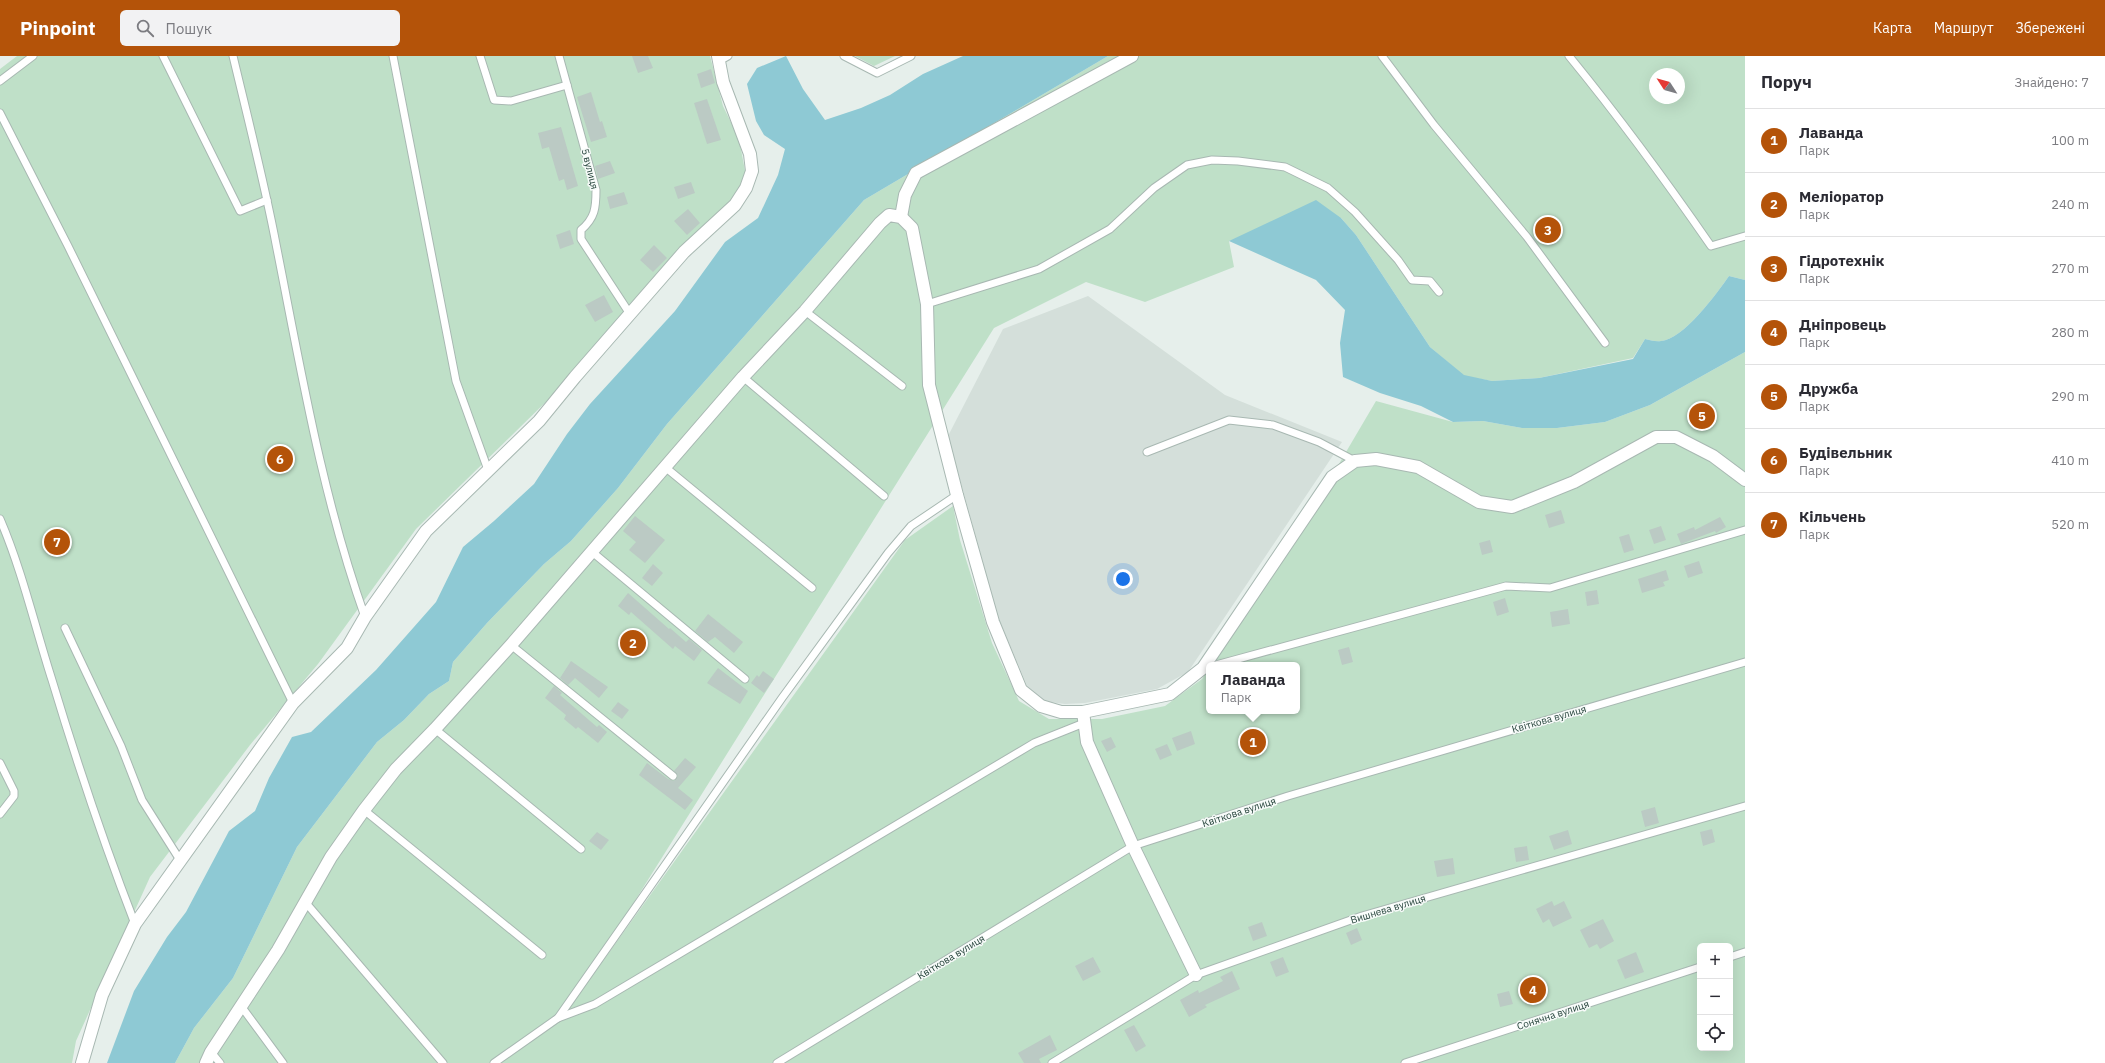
<!DOCTYPE html>
<html lang="uk">
<head>
<meta charset="utf-8">
<style>
  :root { --surface:#fff; --page:#f2f2f3; --text:#2b2b33; --muted:#7c7c81; --line:#e1e1e2; --accent:#b45309 }
  body { margin:0; font-family:"IBM Plex Sans",sans-serif; background:var(--page); color:var(--text) }
  .controls { position:absolute; right:12px; bottom:12px; display:grid; overflow:hidden; border-radius:6px; box-shadow:0 4px 16px #0002 }
  .controls button { width:36px; height:36px; display:grid; place-items:center; padding:0; border:0; border-bottom:1px solid var(--line); background:var(--surface); color:var(--text); font:20px sans-serif }
  .compass { position:absolute; left:1649px; top:12px; width:36px; height:36px; border-radius:50%; background:var(--surface); box-shadow:0 4px 16px #0002; rotate:306deg }
  .you { position:absolute; left:1123px; top:523px; width:14px; height:14px; margin:-10px; border:3px solid #fff; border-radius:50%; background:#1a73e8; box-shadow:0 0 0 6px #1a73e833 }
  .badge { display:grid; place-items:center; width:26px; height:26px; border-radius:50%; background:var(--accent); color:#fff; font-size:13px; font-weight:700 }
  .pin { position:absolute; translate:-50% -50%; border:2px solid #fff; box-shadow:0 1px 4px #0006 }
  .popup { position:absolute; left:1206px; top:606px; width:94px; height:52px; box-sizing:border-box; display:grid; place-content:center; border-radius:6px; background:var(--surface); filter:drop-shadow(0 1px 3px #0005); font-size:13px; white-space:nowrap; color:var(--muted) }
  .popup b { font-size:15px; color:var(--text) }
  .popup::after { content:''; position:absolute; left:50%; top:100%; margin-left:-8px; border:8px solid transparent; border-top-color:var(--surface) }
  .list { margin:0; padding:0; list-style:none }
  h2 { display:flex; justify-content:space-between; align-items:center; height:52px; margin:0; padding:0 16px; font-size:17px }
  h2 small { font-size:13px; font-weight:400; color:var(--muted) }
  .list li { display:grid; grid-template-columns:26px 1fr auto; gap:12px; align-items:center; box-sizing:border-box; height:64px; padding:0 16px; border-top:1px solid var(--line) }
  .list b { display:block; font-size:15px; white-space:nowrap }
  .list p { margin:0; font-size:13px; white-space:nowrap; color:var(--muted) }
  .list em { font-size:13px; font-style:normal; color:var(--muted) }
  .icon { flex:none; width:22px; height:22px; fill:none; stroke:currentColor; stroke-width:2; stroke-linecap:round; stroke-linejoin:round }
  .map { position:relative; flex:none; width:1745px; height:1007px; overflow:hidden }
  header { display:flex; align-items:center; gap:24px; box-sizing:border-box; height:56px; padding:0 20px; background:var(--accent); color:#fff }
  header strong { font-size:19px }
  nav { display:flex; gap:22px; margin-inline-start:auto; font-size:14px }
  .search { width:280px; height:36px; background:var(--page); display:flex; align-items:center; gap:10px; box-sizing:border-box; padding:0 14px; border-radius:6px; color:var(--muted); font-size:15px }
  main { display:flex }
  aside { flex:1; background:var(--surface) }
  .map>svg:first-child { display:block }
  .built { fill:#d4dfda }
  .green { fill:#bfe0c8; fill-rule:evenodd }
  .water { fill:#8ec9d4 }
  .building { fill:#bbcac4 }
  .lines { fill:none; stroke-linecap:round; stroke-linejoin:round }
  .service-casing { stroke:#a8b8b2; stroke-width:9 }
  .minor-casing { stroke:#a8b8b2; stroke-width:14 }
  .service { stroke:#fff; stroke-width:7 }
  .minor { stroke:#fff; stroke-width:12 }
  .labels { text-anchor:middle; dominant-baseline:central; stroke-width:3; stroke-linejoin:round; paint-order:stroke }
  .street-label { font-size:10px; fill:#24423a; stroke:#f7fbf9 }
</style>
</head>
<body>
<header>
<strong>Pinpoint</strong>
<div class="search"><svg class="icon" aria-label="search" viewBox="0 0 24 24"><circle cx="10" cy="10" r="6"/><path d="M15 15l6 6"/></svg>Пошук</div>
<nav><a>Карта</a><a>Маршрут</a><a>Збережені</a></nav>
</header>
<main>
<div class="map">
<svg width="1745" height="1007" viewBox="0 0 1745 1007">
  <rect width="100%" height="100%" fill="#e6efeb"/>
  <path class="built" d="M1088 240 1225 339 1342 386 1188 616 1157 633 1085 647 1065 648 1043 645 1028 632 998 561 948 380 1003 273Z"/>
  <g class="green">
    <path d="M17 0H710L723 50 739 83 746 120 730 147 559 333 416 473 318 608 250 689 150 821 76 985 72 1007H0V13Z"/>
    <path d="M855 0H895L874 10Z"/>
    <path d="M1108 0H1745V224L1729 220C1717 237 1683 284 1661 285 1656 286 1650 284 1645 283L1633 302 1539 322 1492 325 1464 320 1430 291 1356 179 1341 162 1229 185 1234 211 1145 246 1086 226 994 272 557 969 905 484 953 450 960 484 992 587 1019 645 1049 663H1102L1165 650 1202 623 1209 613V655H1297V609H1211L1286 498 1376 345 1453 366 1483 365 1522 372H1557L1605 366 1650 349 1745 296V1007H175L194 972 233 922 297 791 377 686 404 664 429 638 449 625 453 606 487 567 544 508 571 485 618 432 667 368 864 144ZM1655 18H1679V42H1655ZM1700 890H1730V992H1700Z"/>
  </g>
  <g class="water">
    <path d="M786 0 803 33 825 64 861 52 890 39 923 18 963 0H1108L864 144 667 368 618 432 571 485 544 508 487 567 453 606 449 625 429 638 404 664 377 686 297 791 233 922 194 972 175 1007H107L134 935 167 881 186 856 229 775 255 755 269 722 292 681 311 676 376 614 436 546 463 491 494 465 534 428 567 378 590 348 675 255 725 186 758 162 778 119 785 93 764 79 756 65 747 28 757 12Z"/>
    <path d="M1316 144 1341 162 1356 179 1430 291 1464 319 1492 325 1539 322 1633 303 1645 283C1650 284 1656 286 1661 285 1683 284 1717 237 1729 220L1745 224V296L1650 349 1605 366 1557 372H1522L1483 365 1453 366 1421 350 1380 337 1343 321 1340 287 1345 254 1316 224 1229 185Z"/>
  </g>
  <g class="building">
    <path d="M632 0H648L653 12 638 17Z"/>
    <path d="M711 13 715 27 701 32 697 18Z"/>
    <path d="M591 36 600 66 602 65 607 81 591 86 577 41Z"/>
    <path d="M707 43 721 84 707 88 694 47Z"/>
    <path d="M561 71 578 130 567 134 564 123 559 125 549 91 542 93 538 77Z"/>
    <path d="M610 105 615 117 598 123 595 110Z"/>
    <path d="M691 126 695 137 678 143 674 131Z"/>
    <path d="M624 136 628 148 610 153 607 141Z"/>
    <path d="M688 153 700 167 687 179 674 165Z"/>
    <path d="M570 174 574 188 560 193 556 179Z"/>
    <path d="M654 189 667 202 653 216 640 204Z"/>
    <path d="M604 239 613 256 595 266 585 249Z"/>
    <path d="M1561 454 1565 467 1549 472 1545 459Z"/>
    <path d="M635 460 665 484 645 507 629 494 636 486 623 475Z"/>
    <path d="M1720 461 1726 471 1716 477 1715 475 1681 488 1677 478 1694 471 1695 474Z"/>
    <path d="M1661 470 1666 484 1654 488 1649 474Z"/>
    <path d="M1629 478 1634 494 1624 497 1619 481Z"/>
    <path d="M1490 484 1493 496 1482 499 1479 487Z"/>
    <path d="M1699 505 1703 517 1688 522 1684 510Z"/>
    <path d="M653 508 663 517 652 530 642 522Z"/>
    <path d="M1666 514 1669 524 1663 526 1665 530 1642 537 1638 523Z"/>
    <path d="M1597 534 1599 548 1587 550 1585 536Z"/>
    <path d="M628 537 669 573 670 572 686 586 689 583 702 594 694 605 675 590 673 593 631 556 629 559 618 550Z"/>
    <path d="M1505 542 1509 556 1497 560 1493 546Z"/>
    <path d="M1568 553 1570 568 1552 571 1550 556Z"/>
    <path d="M708 558 743 586 734 597 715 581 708 586 695 575Z"/>
    <path d="M1349 591 1353 606 1342 609 1338 594Z"/>
    <path d="M571 605 608 631 599 642 575 622 568 629 560 622Z"/>
    <path d="M718 612 748 635 740 648 707 627Z"/>
    <path d="M763 615 774 623 764 637 751 627 757 619 759 621Z"/>
    <path d="M554 630 562 637 560 639 597 671 599 669 607 676 598 687 578 671 576 673 564 663 566 659 545 642Z"/>
    <path d="M618 646 629 654 622 663 611 655Z"/>
    <path d="M1191 675 1195 688 1177 695 1172 682Z"/>
    <path d="M1111 681 1116 691 1107 696 1101 685Z"/>
    <path d="M1167 688 1172 699 1160 704 1155 693Z"/>
    <path d="M685 702 696 711 678 732 693 744 685 754 639 719 647 707 668 723 674 725 678 720 674 715Z"/>
    <path d="M1655 751 1659 767 1645 771 1641 755Z"/>
    <path d="M1712 773 1715 786 1703 790 1700 776Z"/>
    <path d="M1568 774 1572 788 1554 794 1549 780Z"/>
    <path d="M597 776 609 784 601 794 589 785Z"/>
    <path d="M1527 790 1529 804 1516 806 1514 792Z"/>
    <path d="M1453 802 1455 818 1437 821 1434 805Z"/>
    <path d="M1552 845 1554 850 1564 845 1572 862 1553 871 1549 863 1543 867 1536 853Z"/>
    <path d="M1603 863 1614 885 1600 893 1597 888 1589 892 1580 874Z"/>
    <path d="M1262 866 1267 880 1253 885 1248 871Z"/>
    <path d="M1357 872 1362 884 1351 889 1346 877Z"/>
    <path d="M1636 896 1644 916 1625 923 1617 904Z"/>
    <path d="M1093 901 1101 916 1083 925 1075 910Z"/>
    <path d="M1283 901 1289 916 1276 921 1270 906Z"/>
    <path d="M1232 915 1240 933 1205 949 1207 951 1189 961 1180 944 1198 934 1199 937 1223 925 1220 921Z"/>
    <path d="M1509 935 1513 948 1500 951 1497 938Z"/>
    <path d="M1134 969 1146 990 1136 996 1124 974Z"/>
    <path d="M1050 979 1057 994 1039 1003 1041 1007H1024L1018 997Z"/>
  </g>
  <g class="lines">
    <g class="service-casing">
      <g id="service">
        <path d="M163 0 240 155 267 144"/>
        <path d="M233 0C248 63 264 125 276 188 301 314 322 440 365 561"/>
        <path d="M393 0 456 325 488 414"/>
        <path d="M480 0 494 44 511 45 567 29"/>
        <path d="M559 0 596 134C596 152 595 162 581 174V183L630 258"/>
        <path d="M844 0 877 17 911 0"/>
        <path d="M1382 0 1434 69 1527 181 1605 287"/>
        <path d="M1569 0C1619 61 1666 125 1711 190L1745 180"/>
        <path d="M719 5 728 0"/>
        <path d="M0 25 33 0"/>
        <path d="M0 57 68 190 293 647"/>
        <path d="M927 248 1039 213 1110 173 1154 132 1187 109 1212 104 1238 105 1285 111 1328 132 1355 156 1398 204 1412 224 1430 225 1439 236"/>
        <path d="M805 255 902 330"/>
        <path d="M743 321 884 440"/>
        <path d="M1147 396 1229 364 1273 369 1319 386 1355 405"/>
        <path d="M665 411 812 532"/>
        <path d="M0 463C22 514 35 571 52 624 77 707 104 788 135 868"/>
        <path d="M591 495 745 623"/>
        <path d="M65 572 121 690 142 744 180 804"/>
        <path d="M511 589 673 720"/>
        <path d="M1216 609 1506 530 1550 532 1745 474"/>
        <path d="M435 673 581 793"/>
        <path d="M0 707 14 735V740L0 758"/>
        <path d="M364 754 542 899"/>
        <path d="M306 847 443 1007"/>
        <path d="M1730 901 1745 896"/>
        <path d="M241 950 283 1007"/>
        <path d="M558 962 595 948 1034 687 1084 667"/>
        <path d="M211 996 220 1007"/>
        <path d="M494 1007 558 962 782 642 888 497 911 470 957 439"/>
        <path d="M777 1007 1133 790 1288 740 1745 606"/>
        <path d="M1052 1007 1196 919 1362 860 1745 750"/>
        <path d="M1405 1007 1700 911"/>
      </g>
    </g>
    <g class="minor-casing">
      <g id="minor">
        <path d="M901 161 905 139 916 117 1132 0"/>
        <path d="M1083 656 1087 686 1133 790 1196 919"/>
        <path d="M82 1007 102 939 135 868 293 647 347 592 365 561 426 475 539 365 575 321 684 196 735 149 746 132 752 115 750 98 723 26 718 0"/>
        <path d="M206 1007 211 996 278 894 331 801 364 754 396 713 435 673 511 589 743 321 805 255 880 167 889 159 901 161 912 172 927 248 929 329 957 439 993 566 1021 634 1041 650 1061 656H1083L1170 638 1203 612 1332 421 1355 405 1376 403 1418 411 1479 446 1512 451 1574 426 1656 381H1676L1713 400 1745 424"/>
      </g>
    </g>
    <use href="#service" class="service"/>
    <use href="#minor" class="minor"/>
  </g>
  <g class="labels">
    <g class="street-label">
      <text transform="translate(590 113) rotate(76)">5 вулиця</text>
      <text transform="translate(1549 663) rotate(-16)">Квіткова вулиця</text>
      <text transform="translate(1239 756) rotate(-18)">Квіткова вулиця</text>
      <text transform="translate(1388 853) rotate(-17)">Вишнева вулиця</text>
      <text transform="translate(951 901) rotate(-31)">Квіткова вулиця</text>
      <text transform="translate(1553 959) rotate(-18)">Сонячна вулиця</text>
    </g>
  </g>
</svg>
<div class="controls">
<button>+</button>
<button>−</button>
<button><svg class="icon" aria-label="locate" viewBox="0 0 24 24"><circle cx="12" cy="12" r="6"/><path d="M12 2v4M12 18v4M2 12h4M18 12h4"/></svg></button>
</div>
<svg class="compass" viewBox="-18 -18 36 36"><path d="M0-13l5 13h-10z" fill="#e53935"/><path d="M0 13l5-13h-10z" fill="#7c7c81"/></svg>
<div class="you"></div>
<div class="pin badge" style="left:1253px;top:686px">1</div>
<div class="popup"><b>Лаванда</b>Парк</div>
<div class="pin badge" style="left:633px;top:587px">2</div>
<div class="pin badge" style="left:1548px;top:174px">3</div>
<div class="pin badge" style="left:1533px;top:934px">4</div>
<div class="pin badge" style="left:1702px;top:360px">5</div>
<div class="pin badge" style="left:280px;top:403px">6</div>
<div class="pin badge" style="left:57px;top:486px">7</div>
</div>
<aside>
<h2>Поруч<small>Знайдено: 7</small></h2>
<ul class="list">
<li><span class="badge">1</span><div><b>Лаванда</b><p>Парк</p></div><em>100 m</em></li>
<li><span class="badge">2</span><div><b>Меліоратор</b><p>Парк</p></div><em>240 m</em></li>
<li><span class="badge">3</span><div><b>Гідротехнік</b><p>Парк</p></div><em>270 m</em></li>
<li><span class="badge">4</span><div><b>Дніпровець</b><p>Парк</p></div><em>280 m</em></li>
<li><span class="badge">5</span><div><b>Дружба</b><p>Парк</p></div><em>290 m</em></li>
<li><span class="badge">6</span><div><b>Будівельник</b><p>Парк</p></div><em>410 m</em></li>
<li><span class="badge">7</span><div><b>Кільчень</b><p>Парк</p></div><em>520 m</em></li>
</ul>
</aside>
</main>
</body>
</html>
